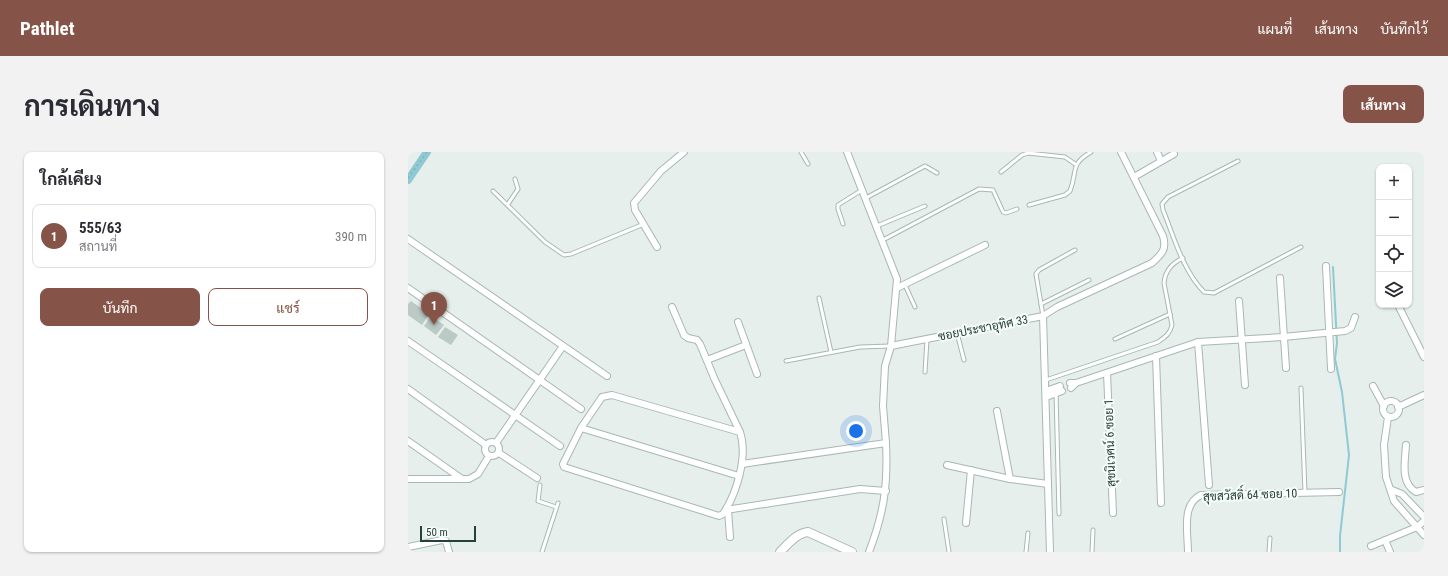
<!DOCTYPE html>
<html lang="th">
<head>
<meta charset="utf-8">
<style>
  :root { --surface:#fff; --page:#f2f2f3; --text:#2b2b33; --muted:#7c7c81; --line:#e1e1e2; --accent:#855347 }
  body { margin:0; font-family:"Roboto Condensed",Sarabun,sans-serif; background:var(--page); color:var(--text) }
  .controls { position:absolute; right:12px; top:12px; display:grid; overflow:hidden; border-radius:8px; box-shadow:0 1px 3px #0004 }
  .controls button { width:36px; height:36px; display:grid; place-items:center; padding:0; border:0; border-bottom:1px solid var(--line); background:var(--surface); color:var(--text); font:20px sans-serif }
  .scale { position:absolute; left:12px; bottom:10px; width:56px; box-sizing:border-box; padding-left:4px; border:2px solid #24423a; border-top:0; font-size:11px; line-height:14px; white-space:nowrap; color:#24423a; -webkit-text-stroke:3px #f7fbf9; paint-order:stroke }
  .you { position:absolute; left:448px; top:279px; width:14px; height:14px; margin:-10px; border:3px solid #fff; border-radius:50%; background:#1a73e8; box-shadow:0 0 0 6px #1a73e833 }
  .badge { display:grid; place-items:center; width:26px; height:26px; border-radius:50%; background:var(--accent); color:#fff; font-size:13px; font-weight:700 }
  .pin { position:absolute; translate:-50% -33px; filter:drop-shadow(0 1px 2px #0008) }
  .pin::after { content:''; position:absolute; top:21px; width:14px; height:12px; background:inherit; clip-path:polygon(0 0,100% 0,50% 100%) }
  .list { margin:0; padding:0; list-style:none }
  h2 { display:flex; justify-content:space-between; align-items:center; height:52px; margin:0; padding:0 16px; font-size:17px }
  h2 small { font-size:13px; font-weight:400; color:var(--muted) }
  .list li { display:grid; grid-template-columns:26px 1fr auto; gap:12px; align-items:center; box-sizing:border-box; height:64px; margin:0 8px 8px; padding:0 8px; border:1px solid var(--line); border-radius:8px }
  .list b { display:block; font-size:15px; white-space:nowrap }
  .list p { margin:0; font-size:13px; white-space:nowrap; color:var(--muted) }
  .list em { font-size:13px; font-style:normal; color:var(--muted) }
  .actions { display:flex; gap:8px; padding:12px 16px }
  .actions a { flex:1; padding:9px 0; border:1px solid var(--accent); border-radius:8px; text-align:center; font-size:14px; color:var(--accent) }
  .actions .main { background:var(--accent); color:#fff }
  .icon { flex:none; width:22px; height:22px; fill:none; stroke:currentColor; stroke-width:2; stroke-linecap:round; stroke-linejoin:round }
  .map { position:relative; flex:none; width:1016px; height:400px; overflow:hidden; border-radius:8px }
  header { display:flex; align-items:center; gap:24px; box-sizing:border-box; height:56px; padding:0 20px; background:var(--accent); color:#fff }
  header strong { font-size:19px }
  nav { display:flex; gap:22px; margin-inline-start:auto; font-size:14px }
  .intro { display:flex; align-items:center; justify-content:space-between; box-sizing:border-box; height:96px; padding:0 24px }
  h1 { margin:0; font-size:28px }
  .button { padding:10px 18px; border-radius:8px; background:var(--accent); color:#fff; font-size:14px; font-weight:700 }
  main { display:flex; gap:24px; padding:0 24px }
  aside { flex:1; background:var(--surface); border-radius:8px; box-shadow:0 1px 3px #0004 }
  .map>svg:first-child { display:block }
  .lines { fill:none; stroke-linecap:round; stroke-linejoin:round }
  .stream { stroke:#8ec9d4; stroke-width:2 }
  .canal { stroke:#8ec9d4; stroke-width:8 }
  .building { fill:#bbcac4 }
  .service-casing { stroke:#a8b8b2; stroke-width:5 }
  .minor-casing { stroke:#a8b8b2; stroke-width:8 }
  .tertiary-casing { stroke:#a8b8b2; stroke-width:10 }
  .path { stroke:#86b3a5; stroke-width:1.5; stroke-dasharray:2 3; stroke-linecap:butt }
  .service { stroke:#fff; stroke-width:3 }
  .minor { stroke:#fff; stroke-width:6 }
  .tertiary { stroke:#fff; stroke-width:8 }
  .labels { text-anchor:middle; dominant-baseline:central; stroke-width:4; stroke-linejoin:round; paint-order:stroke }
  .street-label { font-size:12px; fill:#24423a; stroke:#f7fbf9 }
</style>
</head>
<body>
<header>
<strong>Pathlet</strong>
<nav><a>แผนที่</a><a>เส้นทาง</a><a>บันทึกไว้</a></nav>
</header>
<div class="intro"><h1>การเดินทาง</h1><a class="button">เส้นทาง</a></div>
<main>
<aside>
<h2>ใกล้เคียง<small></small></h2>
<ul class="list">
<li><span class="badge">1</span><div><b>555/63</b><p>สถานที่</p></div><em>390 m</em></li>
</ul>
<div class="actions"><a class="main">บันทึก</a><a>แชร์</a></div>
</aside>
<div class="map">
<svg width="1016" height="400" viewBox="0 0 1016 400">
  <rect width="100%" height="100%" fill="#e6efeb"/>
  <g class="lines">
    <path class="stream" d="M925 115 929 191 927 207 934 240 941 303 932 384V400"/>
    <path class="canal" d="M0 28 19 0"/>
  </g>
  <g class="building">
    <path d="M3 149 21 162 14 173 0 163V152Z"/>
    <path d="M23 164 36 173 28 183 16 174Z"/>
    <path d="M37 175 50 183 43 193 30 185Z"/>
  </g>
  <g class="lines">
    <g class="service-casing">
      <g id="service">
        <path d="M393 0 400 12"/>
        <path d="M830 9 760 45 754 52 755 58C766 85 775 119 796 140L806 141 893 95"/>
        <path d="M593 20 614 3 620 1 657 5 667 12"/>
        <path d="M85 39 137 90 156 103 163 102 236 72"/>
        <path d="M458 46 517 14 529 21"/>
        <path d="M100 52 110 37 107 27"/>
        <path d="M621 53 657 43 662 39C670 19 661 13 683 0"/>
        <path d="M435 72 430 57V53L454 38"/>
        <path d="M469 74 517 54"/>
        <path d="M475 88 571 37 585 38 595 60 598 61 609 57"/>
        <path d="M497 133 507 155"/>
        <path d="M411 146 423 200"/>
        <path d="M633 152 681 128"/>
        <path d="M635 164 628 122 631 118 667 98"/>
        <path d="M549 181 556 208"/>
        <path d="M707 187 762 162"/>
        <path d="M378 209 452 195 483 194"/>
        <path d="M517 220 519 188"/>
        <path d="M638 228 750 190C757 185 762 182 764 173L756 131C757 119 764 111 775 106"/>
        <path d="M893 236 897 341"/>
        <path d="M648 240 651 362"/>
        <path d="M132 333 130 349 148 355"/>
        <path d="M536 367 541 400"/>
        <path d="M134 400 150 351"/>
        <path d="M618 400 620 381"/>
        <path d="M684 400 685 378"/>
        <path d="M861 400 862 386"/>
      </g>
    </g>
    <g class="minor-casing">
      <g id="minor">
        <path d="M439 0 489 127 483 194 477 214 475 254 478 291"/>
        <path d="M749 0 753 9"/>
        <path d="M726 25 766 2"/>
        <path d="M0 87 199 224"/>
        <path d="M249 95 227 58 226 51 253 19 276 0"/>
        <path d="M918 114 923 217"/>
        <path d="M872 126 878 216"/>
        <path d="M0 136 173 257"/>
        <path d="M489 136 577 93"/>
        <path d="M831 149 837 233"/>
        <path d="M990 153 1016 205"/>
        <path d="M264 155 276 183 280 186 289 188 292 192 307 228 332 280C340 304 329 341 315 362L311 364 156 315 155 312 173 276 194 245 204 243 332 280"/>
        <path d="M635 164 649 155 744 111C754 102 759 97 755 84L713 0"/>
        <path d="M330 170 349 222"/>
        <path d="M0 189 152 294"/>
        <path d="M790 190 801 333"/>
        <path d="M483 194 635 164 642 400"/>
        <path d="M748 204 753 351"/>
        <path d="M299 208 338 193"/>
        <path d="M699 221 705 361"/>
        <path d="M662 231H668L663 236"/>
        <path d="M668 231 790 190 875 185 937 179 943 176 947 165"/>
        <path d="M965 234 976 254"/>
        <path d="M0 237 78 293"/>
        <path d="M638 239 652 234"/>
        <path d="M638 245 654 239"/>
        <circle cx="983" cy="257" r="8"/>
        <path d="M990 255 1016 243"/>
        <path d="M589 259 602 327"/>
        <path d="M980 265 976 293 978 325 986 349 1016 383"/>
        <path d="M173 276 331 324"/>
        <path d="M0 289 54 327"/>
        <circle cx="84" cy="297" r="7"/>
        <path d="M88 291 155 194"/>
        <path d="M998 293C997 309 992 331 1008 340L1016 338"/>
        <path d="M91 301 129 326"/>
        <path d="M334 312 478 291C480 333 476 361 461 400"/>
        <path d="M539 313 602 327 640 332"/>
        <path d="M0 327H61L70 322 81 304"/>
        <path d="M984 338 994 342 1016 365"/>
        <path d="M318 358 452 337 478 339"/>
        <path d="M320 358 322 385"/>
        <path d="M558 371 563 318"/>
        <path d="M977 388 982 400"/>
        <path d="M963 394 1009 375 1016 369"/>
        <path d="M0 395 34 388 38 389 41 400"/>
        <path d="M780 400C780 381 773 352 793 343L931 340"/>
      </g>
    </g>
    <g class="tertiary-casing">
      <path id="tertiary" d="M372 400C380 392 389 381 400 380L444 400"/>
    </g>
    <path class="path" d="M0 26 19 0"/>
    <use href="#service" class="service"/>
    <use href="#minor" class="minor"/>
    <use href="#tertiary" class="tertiary"/>
  </g>
  <g class="labels">
    <g class="street-label">
      <text transform="translate(575 176) rotate(-11)">ซอยประชาอุทิศ 33</text>
      <text transform="translate(702 291) rotate(-92)">สุขนิเวศน์ 6 ซอย 1</text>
      <text transform="translate(842 343) rotate(-2)">สุขสวัสดิ์ 64 ซอย 10</text>
    </g>
  </g>
</svg>
<div class="controls">
<button>+</button>
<button>−</button>
<button><svg class="icon" aria-label="locate" viewBox="0 0 24 24"><circle cx="12" cy="12" r="6"/><path d="M12 2v4M12 18v4M2 12h4M18 12h4"/></svg></button>
<button><svg class="icon" aria-label="layers" viewBox="0 0 24 24"><path d="M12 4l9 5-9 5-9-5zM3 14l9 5 9-5"/></svg></button>
</div>
<div class="scale">50 m</div>
<div class="you"></div>
<div class="pin badge" style="left:26px;top:173px">1</div>
</div>
</main>
</body>
</html>
